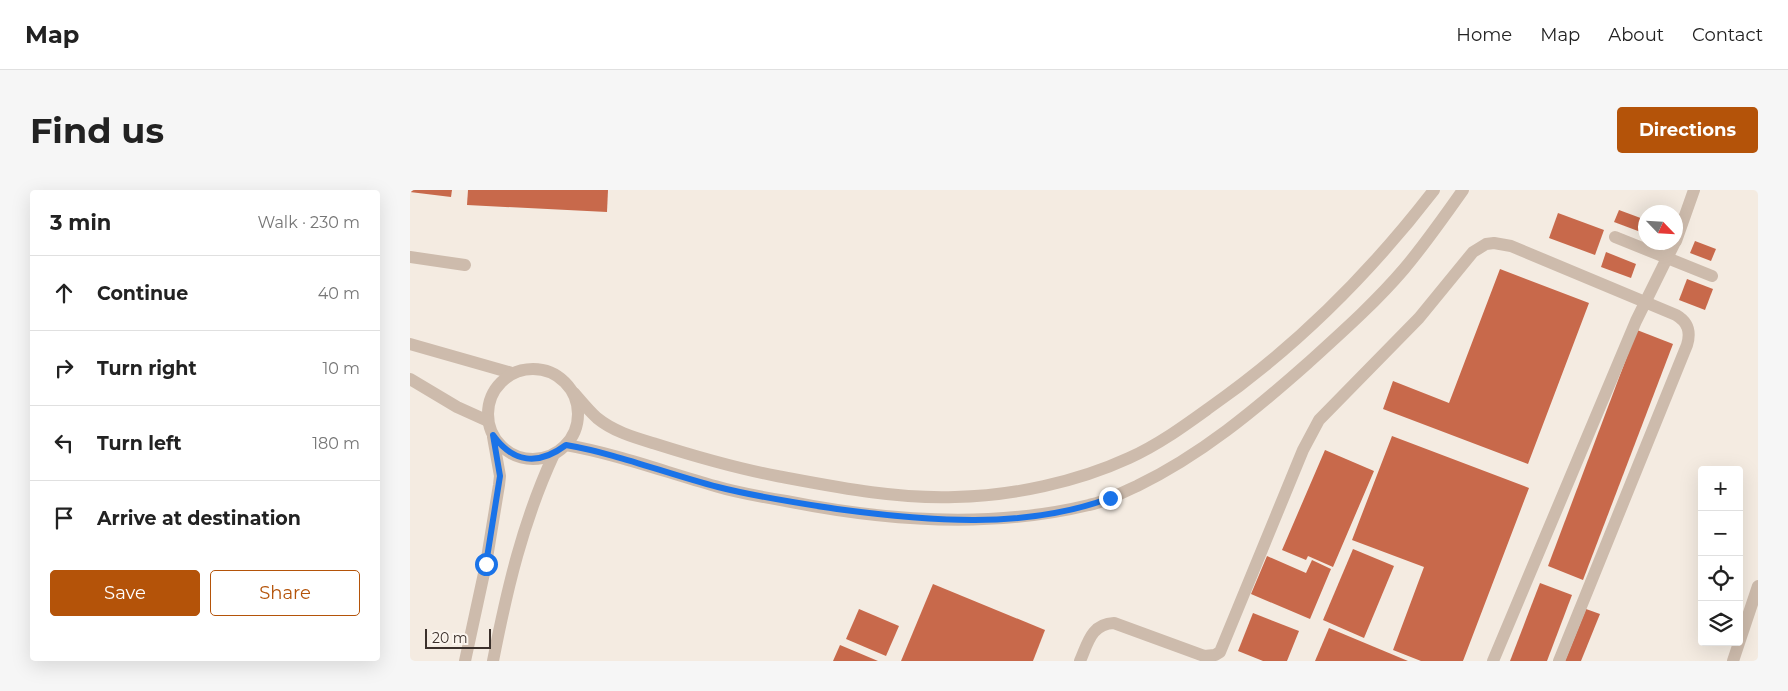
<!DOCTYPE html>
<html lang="en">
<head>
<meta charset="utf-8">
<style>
  :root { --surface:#fff; --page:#f6f6f6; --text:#222; --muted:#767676; --line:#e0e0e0; --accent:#b45309 }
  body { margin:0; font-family:Montserrat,sans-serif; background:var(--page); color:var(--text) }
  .controls { position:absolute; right:15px; bottom:15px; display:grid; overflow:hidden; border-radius:5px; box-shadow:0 5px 20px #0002 }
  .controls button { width:45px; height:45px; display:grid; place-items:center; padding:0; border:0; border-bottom:1px solid var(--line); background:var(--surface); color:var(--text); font:25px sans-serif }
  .compass { position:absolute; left:1228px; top:15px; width:45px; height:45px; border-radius:50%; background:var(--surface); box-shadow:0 5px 20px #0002; rotate:115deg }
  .scale { position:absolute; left:15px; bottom:12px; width:66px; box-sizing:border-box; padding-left:5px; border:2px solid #3b302b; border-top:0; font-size:14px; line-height:18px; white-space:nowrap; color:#3b302b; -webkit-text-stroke:4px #fbf5ee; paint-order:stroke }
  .stop { position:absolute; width:15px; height:15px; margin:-11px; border:4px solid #1a73e8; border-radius:50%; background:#fff }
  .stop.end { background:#1a73e8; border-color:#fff; box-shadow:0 1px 5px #0008 }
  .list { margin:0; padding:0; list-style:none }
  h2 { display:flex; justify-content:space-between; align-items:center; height:65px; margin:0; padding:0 20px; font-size:21px }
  h2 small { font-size:16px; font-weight:400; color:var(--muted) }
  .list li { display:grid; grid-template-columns:32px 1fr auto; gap:15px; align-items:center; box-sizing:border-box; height:75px; padding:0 20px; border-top:1px solid var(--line) }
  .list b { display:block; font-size:19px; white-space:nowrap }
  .list em { font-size:16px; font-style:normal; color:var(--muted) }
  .actions { display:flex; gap:10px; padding:15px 20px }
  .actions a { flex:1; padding:11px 0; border:1px solid var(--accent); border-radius:5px; text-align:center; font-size:18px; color:var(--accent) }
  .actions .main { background:var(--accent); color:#fff }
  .icon { flex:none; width:28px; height:28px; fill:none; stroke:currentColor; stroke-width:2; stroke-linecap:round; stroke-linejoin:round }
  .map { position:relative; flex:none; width:1348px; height:471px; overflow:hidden; border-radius:5px }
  header { display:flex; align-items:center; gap:30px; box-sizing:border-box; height:70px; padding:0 25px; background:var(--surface); border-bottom:1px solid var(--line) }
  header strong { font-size:24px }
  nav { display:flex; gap:28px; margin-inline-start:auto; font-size:18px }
  .intro { display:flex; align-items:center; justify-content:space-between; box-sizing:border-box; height:120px; padding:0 30px }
  h1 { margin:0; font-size:35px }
  .button { padding:12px 22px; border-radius:5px; background:var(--accent); color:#fff; font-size:18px; font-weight:700 }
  main { display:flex; gap:30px; padding:0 30px }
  aside { flex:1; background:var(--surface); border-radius:5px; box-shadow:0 5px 20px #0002 }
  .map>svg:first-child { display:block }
  .building { fill:#c8694b }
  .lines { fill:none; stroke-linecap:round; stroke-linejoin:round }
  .minor { stroke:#cdbbac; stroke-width:12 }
  .route { stroke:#1a73e8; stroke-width:6 }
</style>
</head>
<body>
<header>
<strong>Map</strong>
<nav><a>Home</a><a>Map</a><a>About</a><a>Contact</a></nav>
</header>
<div class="intro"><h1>Find us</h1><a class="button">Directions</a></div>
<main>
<aside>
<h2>3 min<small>Walk · 230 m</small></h2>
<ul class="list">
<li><svg class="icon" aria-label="ahead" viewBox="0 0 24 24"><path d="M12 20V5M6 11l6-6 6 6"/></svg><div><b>Continue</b></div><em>40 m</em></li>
<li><svg class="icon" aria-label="right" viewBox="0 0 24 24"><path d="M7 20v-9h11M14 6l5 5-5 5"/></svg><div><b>Turn right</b></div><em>10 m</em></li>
<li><svg class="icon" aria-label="left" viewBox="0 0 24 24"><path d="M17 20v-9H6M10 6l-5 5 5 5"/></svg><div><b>Turn left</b></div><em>180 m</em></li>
<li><svg class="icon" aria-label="arrive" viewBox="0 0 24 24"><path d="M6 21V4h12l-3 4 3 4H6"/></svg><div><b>Arrive at destination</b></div></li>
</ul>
<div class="actions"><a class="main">Save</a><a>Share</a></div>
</aside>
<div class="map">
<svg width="1348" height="471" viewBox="0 0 1348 471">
  <rect width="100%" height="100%" fill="#f4ebe1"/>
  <g class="building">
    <path d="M0 0H42L41 7 0 2Z"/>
    <path d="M58 0H198L197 22 57 15Z"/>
    <path d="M1209 20 1236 30V44L1204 32Z"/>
    <path d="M1148 23 1194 40 1185 65 1139 48Z"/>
    <path d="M1285 51 1306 59 1301 71 1280 63Z"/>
    <path d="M1196 62 1226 74 1221 88 1191 77Z"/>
    <path d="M1090 79 1179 113 1118 274 973 219 983 191 1039 213Z"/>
    <path d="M1277 89 1303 99 1295 120 1269 110Z"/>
    <path d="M1227 140 1263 154 1173 390 1138 376Z"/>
    <path d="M982 246 1119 298 1053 471H1011L983 460 1014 377 942 350Z"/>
    <path d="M915 260 964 281 923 377 898 366 896 370 872 360Z"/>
    <path d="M943 359 984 376 954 448 913 430Z"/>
    <path d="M857 366 896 383 902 370 921 379 900 429 841 404Z"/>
    <path d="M1130 393 1162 405 1137 471H1100Z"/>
    <path d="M523 394 635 440 623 471H491Z"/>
    <path d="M449 419 489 436 476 466 436 449Z"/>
    <path d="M1176 419 1190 424 1171 471H1155Z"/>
    <path d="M843 423 889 441 877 471H853L828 461Z"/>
    <path d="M919 438 998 471H905Z"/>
    <path d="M430 455 468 471H423Z"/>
  </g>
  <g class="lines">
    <g class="minor">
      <path d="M1205 47 1302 86"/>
      <path d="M1266 51 1284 0"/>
      <path d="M0 67 55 75"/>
      <path d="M0 154 102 183"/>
      <circle cx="123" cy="224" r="45"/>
      <path d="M0 189 47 217 78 231"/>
      <path d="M164 203C171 211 179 221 187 228 204 242 226 248 246 254 287 267 325 278 367 286 426 297 484 309 545 307 602 306 667 292 719 268 748 255 774 236 799 218 885 158 960 83 1024 0"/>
      <path d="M156 255C207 264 255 282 305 296 328 303 352 307 376 311 475 331 580 339 679 315 695 312 711 303 727 296 791 265 845 220 898 173 931 143 965 113 994 79 1015 54 1034 27 1053 0"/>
      <path d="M55 471 76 374 89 295 90 286 83 247"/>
      <path d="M83 471C97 399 113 331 144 264"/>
      <path d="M670 471C678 453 681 434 704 433L794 466 805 465 810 462 893 260 909 230 1009 128 1063 62 1076 54 1084 53 1101 56 1266 125C1278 132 1281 142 1277 155L1149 471"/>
      <path d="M1083 471 1226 131 1265 52"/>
      <path d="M1323 471 1348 396"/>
    </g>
  </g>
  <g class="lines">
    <path class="route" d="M76 374 90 286 83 245C103 273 128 276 156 255 208 264 257 284 308 297 347 307 388 313 427 319 517 331 614 340 700 308"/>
  </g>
</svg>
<div class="controls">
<button>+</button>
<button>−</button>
<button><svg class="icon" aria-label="locate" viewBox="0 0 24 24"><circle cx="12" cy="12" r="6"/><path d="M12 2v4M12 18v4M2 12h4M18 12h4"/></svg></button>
<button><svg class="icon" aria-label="layers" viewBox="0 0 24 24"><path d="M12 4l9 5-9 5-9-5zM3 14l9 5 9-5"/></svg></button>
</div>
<svg class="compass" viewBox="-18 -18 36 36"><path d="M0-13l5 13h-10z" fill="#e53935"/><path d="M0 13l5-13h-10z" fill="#767676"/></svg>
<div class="scale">20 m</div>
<div class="stop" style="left:76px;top:374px"></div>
<div class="stop end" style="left:700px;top:308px"></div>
</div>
</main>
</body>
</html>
